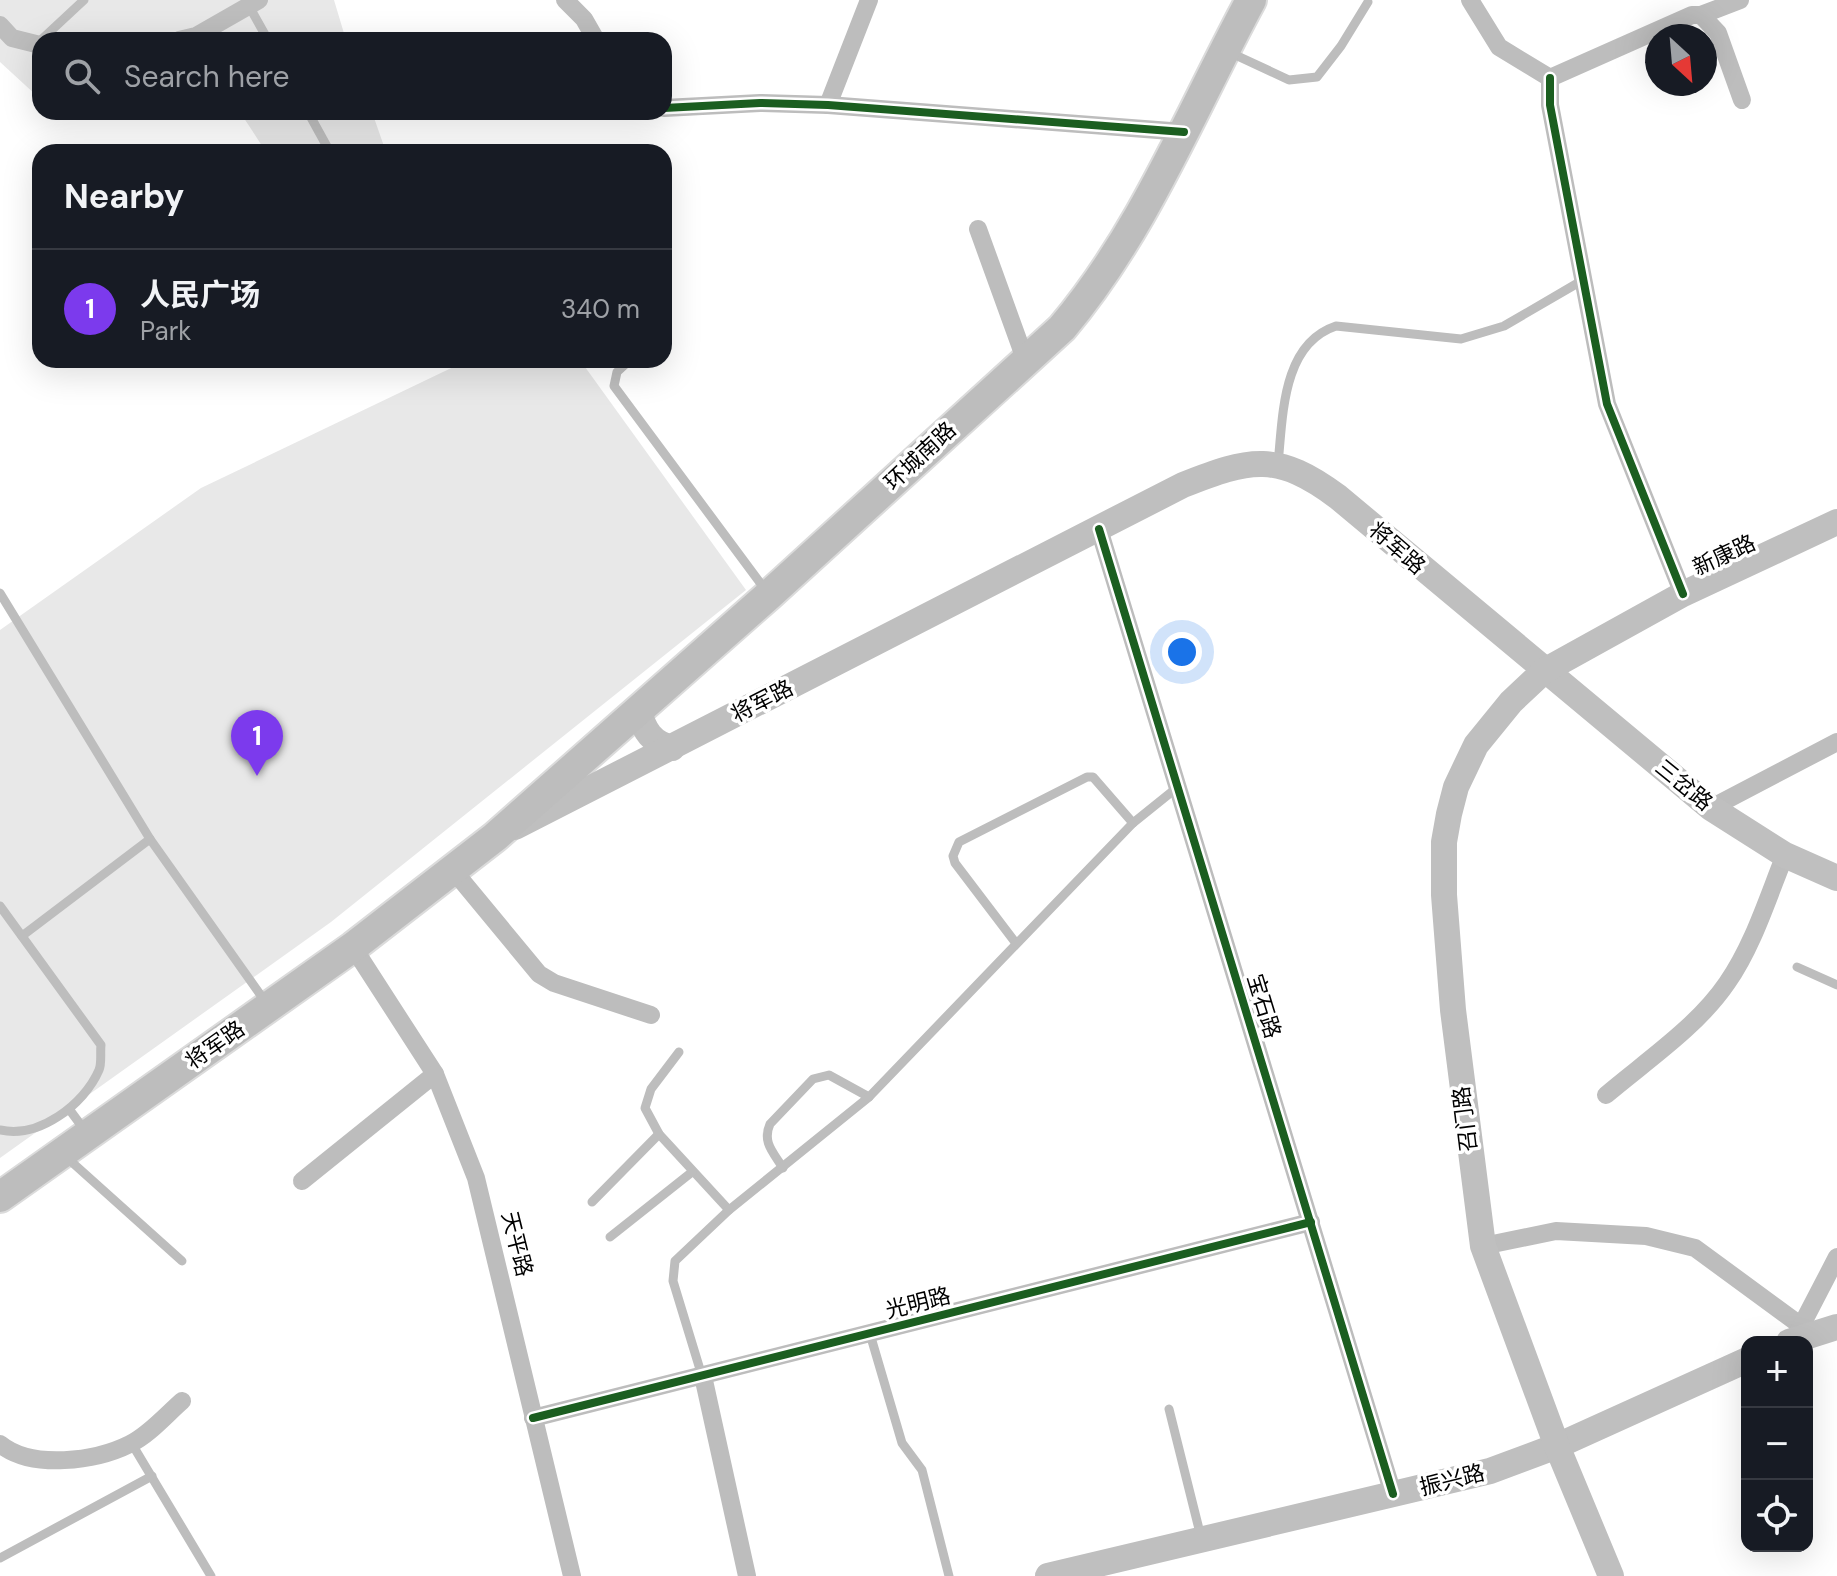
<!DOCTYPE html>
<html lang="en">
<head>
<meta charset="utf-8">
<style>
  :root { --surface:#171b24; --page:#242831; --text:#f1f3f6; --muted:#9ea1a6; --line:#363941; --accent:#7c3aed }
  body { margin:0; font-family:"DM Sans","Noto Sans SC",sans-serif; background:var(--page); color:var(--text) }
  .controls { position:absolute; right:24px; bottom:24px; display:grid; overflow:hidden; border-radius:16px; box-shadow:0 8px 32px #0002 }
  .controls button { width:72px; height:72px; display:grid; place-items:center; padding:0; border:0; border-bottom:2px solid var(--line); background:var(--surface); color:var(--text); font:40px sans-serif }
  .compass { position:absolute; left:1645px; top:24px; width:72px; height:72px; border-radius:50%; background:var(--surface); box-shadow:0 8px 32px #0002; rotate:154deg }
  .you { position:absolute; left:1182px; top:652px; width:28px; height:28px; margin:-20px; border:6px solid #fff; border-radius:50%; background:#1a73e8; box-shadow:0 0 0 12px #1a73e833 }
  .badge { display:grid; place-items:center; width:52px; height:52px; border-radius:50%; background:var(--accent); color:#fff; font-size:26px; font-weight:700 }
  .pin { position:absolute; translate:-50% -66px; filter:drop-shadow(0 2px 4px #0008) }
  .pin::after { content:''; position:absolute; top:42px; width:28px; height:24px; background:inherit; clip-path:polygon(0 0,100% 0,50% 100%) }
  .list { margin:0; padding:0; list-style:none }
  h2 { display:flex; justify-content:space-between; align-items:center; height:104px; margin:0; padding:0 32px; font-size:34px }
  h2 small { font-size:26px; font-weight:400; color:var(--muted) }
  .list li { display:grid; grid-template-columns:52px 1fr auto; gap:24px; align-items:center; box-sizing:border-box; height:120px; padding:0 32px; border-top:2px solid var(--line) }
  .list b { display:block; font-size:30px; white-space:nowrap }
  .list p { margin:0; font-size:26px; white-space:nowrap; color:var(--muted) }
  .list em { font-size:26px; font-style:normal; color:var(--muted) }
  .icon { flex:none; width:44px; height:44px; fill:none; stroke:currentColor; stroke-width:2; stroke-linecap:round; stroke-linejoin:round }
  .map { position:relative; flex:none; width:1837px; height:1576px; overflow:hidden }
  .search { position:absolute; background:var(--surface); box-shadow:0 8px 32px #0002; left:32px; top:32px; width:640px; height:88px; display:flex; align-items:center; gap:20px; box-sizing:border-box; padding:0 28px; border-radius:24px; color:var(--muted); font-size:30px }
  .panel { position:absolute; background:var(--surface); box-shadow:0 8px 32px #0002; left:32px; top:144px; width:640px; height:224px; border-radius:24px }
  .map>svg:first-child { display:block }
  .green { fill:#e8e8e8 }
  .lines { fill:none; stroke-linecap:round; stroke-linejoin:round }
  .primary-casing { stroke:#dbdbdb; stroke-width:34 }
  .lane { stroke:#bdbdbd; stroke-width:9 }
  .street { stroke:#bdbdbd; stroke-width:18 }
  .secondary { stroke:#bfbfbf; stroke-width:26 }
  .primary { stroke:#bdbdbd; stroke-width:30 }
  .cycleway-casing { stroke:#fff; stroke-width:13 }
  .cycleway { stroke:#1b5e20; stroke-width:8 }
  .labels { text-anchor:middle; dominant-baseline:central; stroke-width:7; stroke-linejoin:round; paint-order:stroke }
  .street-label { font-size:22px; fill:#000; stroke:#fff }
</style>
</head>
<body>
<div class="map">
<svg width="1837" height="1576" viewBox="0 0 1837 1576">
  <rect width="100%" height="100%" fill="#fff"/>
  <g class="green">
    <path d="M0 0H334L346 40H40V96H37L0 62Z"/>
    <path d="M240 112H372L386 152H266Z"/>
    <path d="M468 360H580L746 590 331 922 0 1158V630L201 488Z"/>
  </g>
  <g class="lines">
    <g class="primary-casing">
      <path id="primary" d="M0 1197 353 947 495 837 769 595 1062 328C1144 231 1191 111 1251 0"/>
    </g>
    <g class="lane">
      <path d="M249 6 268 40"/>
      <path d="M41 40 84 0"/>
      <path d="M1231 53 1289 80 1317 77 1341 46 1368 2"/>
      <path d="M308 112 330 152"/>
      <path d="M664 330 665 329"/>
      <path d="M630 360 617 372 614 386 767 592"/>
      <path d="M1278 464C1283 415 1282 344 1336 326L1461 339 1504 326 1583 280"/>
      <path d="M0 593 150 839 267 1004"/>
      <path d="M0 906 101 1045C100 1053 102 1063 99 1070 84 1105 38 1139 0 1130"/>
      <path d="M22 936 150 839"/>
      <path d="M1015 942 955 863 953 856 959 842 1087 777H1093L1133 823"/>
      <path d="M1797 967 1837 985"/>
      <path d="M679 1052 651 1089 645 1108 659 1134 729 1210"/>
      <path d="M69 1109 86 1132"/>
      <path d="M65 1156 182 1261"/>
      <path d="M783 1168C773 1152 762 1142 770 1124L813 1079 829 1075 869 1097"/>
      <path d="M592 1202 659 1134"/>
      <path d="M610 1237 692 1172"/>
      <path d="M870 1334 902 1443 922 1470 949 1576"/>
      <path d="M702 1376 673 1281 675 1261 729 1210 869 1097 1133 823 1179 786"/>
      <path d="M1169 1409 1201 1537"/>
      <path d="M132 1444 211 1576"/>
      <path d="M0 1558 152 1476"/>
    </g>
    <g class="street">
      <path d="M565 0 584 19 596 40"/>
      <path d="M1470 0 1499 47 1550 78"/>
      <path d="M1701 15 1740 0"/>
      <path d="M0 25 12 38 40 45"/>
      <path d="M179 40 196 36 259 0"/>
      <path d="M1550 78V105L1607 404 1683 594"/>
      <path d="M1550 78 1692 15H1701L1718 33 1742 100"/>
      <path d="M828 105 869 0"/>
      <path d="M664 108 760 103 828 105 1184 132"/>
      <path d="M978 229 1025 359"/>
      <path d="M1099 529 1393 1494"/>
      <path d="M1711 808 1837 742"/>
      <path d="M453 870 539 974 554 983 651 1015"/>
      <path d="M353 947 435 1074 476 1178 572 1576"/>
      <path d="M1606 1095C1646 1061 1697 1027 1727 983 1753 946 1768 897 1785 855"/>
      <path d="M302 1181 435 1074"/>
      <path d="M1483 1246 1556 1231 1646 1236 1695 1248 1800 1325"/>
      <path d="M1796 1336 1837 1257"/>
      <path d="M703 1376 747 1576"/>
      <path d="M533 1418 1311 1222"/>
      <path d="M0 1444C32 1470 96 1461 130 1444 149 1435 167 1414 182 1401"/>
    </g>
    <g class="secondary">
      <path d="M639 711C644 731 652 743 672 748"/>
      <path d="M515 827 1183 485C1250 458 1278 452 1338 497L1711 808 1785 855 1837 878"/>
      <path d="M1789 1342 1837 1327"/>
      <path d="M1048 1576 1490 1471 1557 1446 1747 1360"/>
      <path d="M1611 1576 1557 1446 1483 1246 1453 1010 1444 895V842L1449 814 1456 787 1476 745 1511 702 1544 671 1683 594 1837 522"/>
    </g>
    <use href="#primary" class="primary"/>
    <g class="cycleway-casing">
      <g id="cycleway">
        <path d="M1550 78V105L1607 404 1683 594"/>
        <path d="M664 108 760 103 828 105 1184 132"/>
        <path d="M1099 529 1393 1494"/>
        <path d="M533 1418 1311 1222"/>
      </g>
    </g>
    <use href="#cycleway" class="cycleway"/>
  </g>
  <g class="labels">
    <g class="street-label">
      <text transform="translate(920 456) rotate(-43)">环城南路</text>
      <text transform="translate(1397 548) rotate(41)">将军路</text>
      <text transform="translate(1724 555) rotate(-25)">新康路</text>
      <text transform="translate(762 701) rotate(-27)">将军路</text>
      <text transform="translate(1684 785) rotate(39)">三岔路</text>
      <text transform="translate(1264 1006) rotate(73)">宝石路</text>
      <text transform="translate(215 1045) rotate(-35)">将军路</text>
      <text transform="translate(1465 1119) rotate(-97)">召门路</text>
      <text transform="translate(517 1244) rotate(76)">天平路</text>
      <text transform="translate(918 1303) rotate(-14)">光明路</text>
      <text transform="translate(1452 1480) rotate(-14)">振兴路</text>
    </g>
  </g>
</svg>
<div class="controls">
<button>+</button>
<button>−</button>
<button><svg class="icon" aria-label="locate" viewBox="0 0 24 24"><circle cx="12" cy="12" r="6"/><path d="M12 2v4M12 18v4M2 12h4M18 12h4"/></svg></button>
</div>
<svg class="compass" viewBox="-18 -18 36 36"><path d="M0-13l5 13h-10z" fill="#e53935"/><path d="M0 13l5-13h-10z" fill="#9ea1a6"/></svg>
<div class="you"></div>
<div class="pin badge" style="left:257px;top:776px">1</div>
<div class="search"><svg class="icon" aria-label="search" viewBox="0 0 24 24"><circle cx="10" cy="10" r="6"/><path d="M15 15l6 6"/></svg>Search here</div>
<section class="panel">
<h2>Nearby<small></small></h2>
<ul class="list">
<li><span class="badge">1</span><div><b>人民广场</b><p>Park</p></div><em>340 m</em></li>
</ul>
</section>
</div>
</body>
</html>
